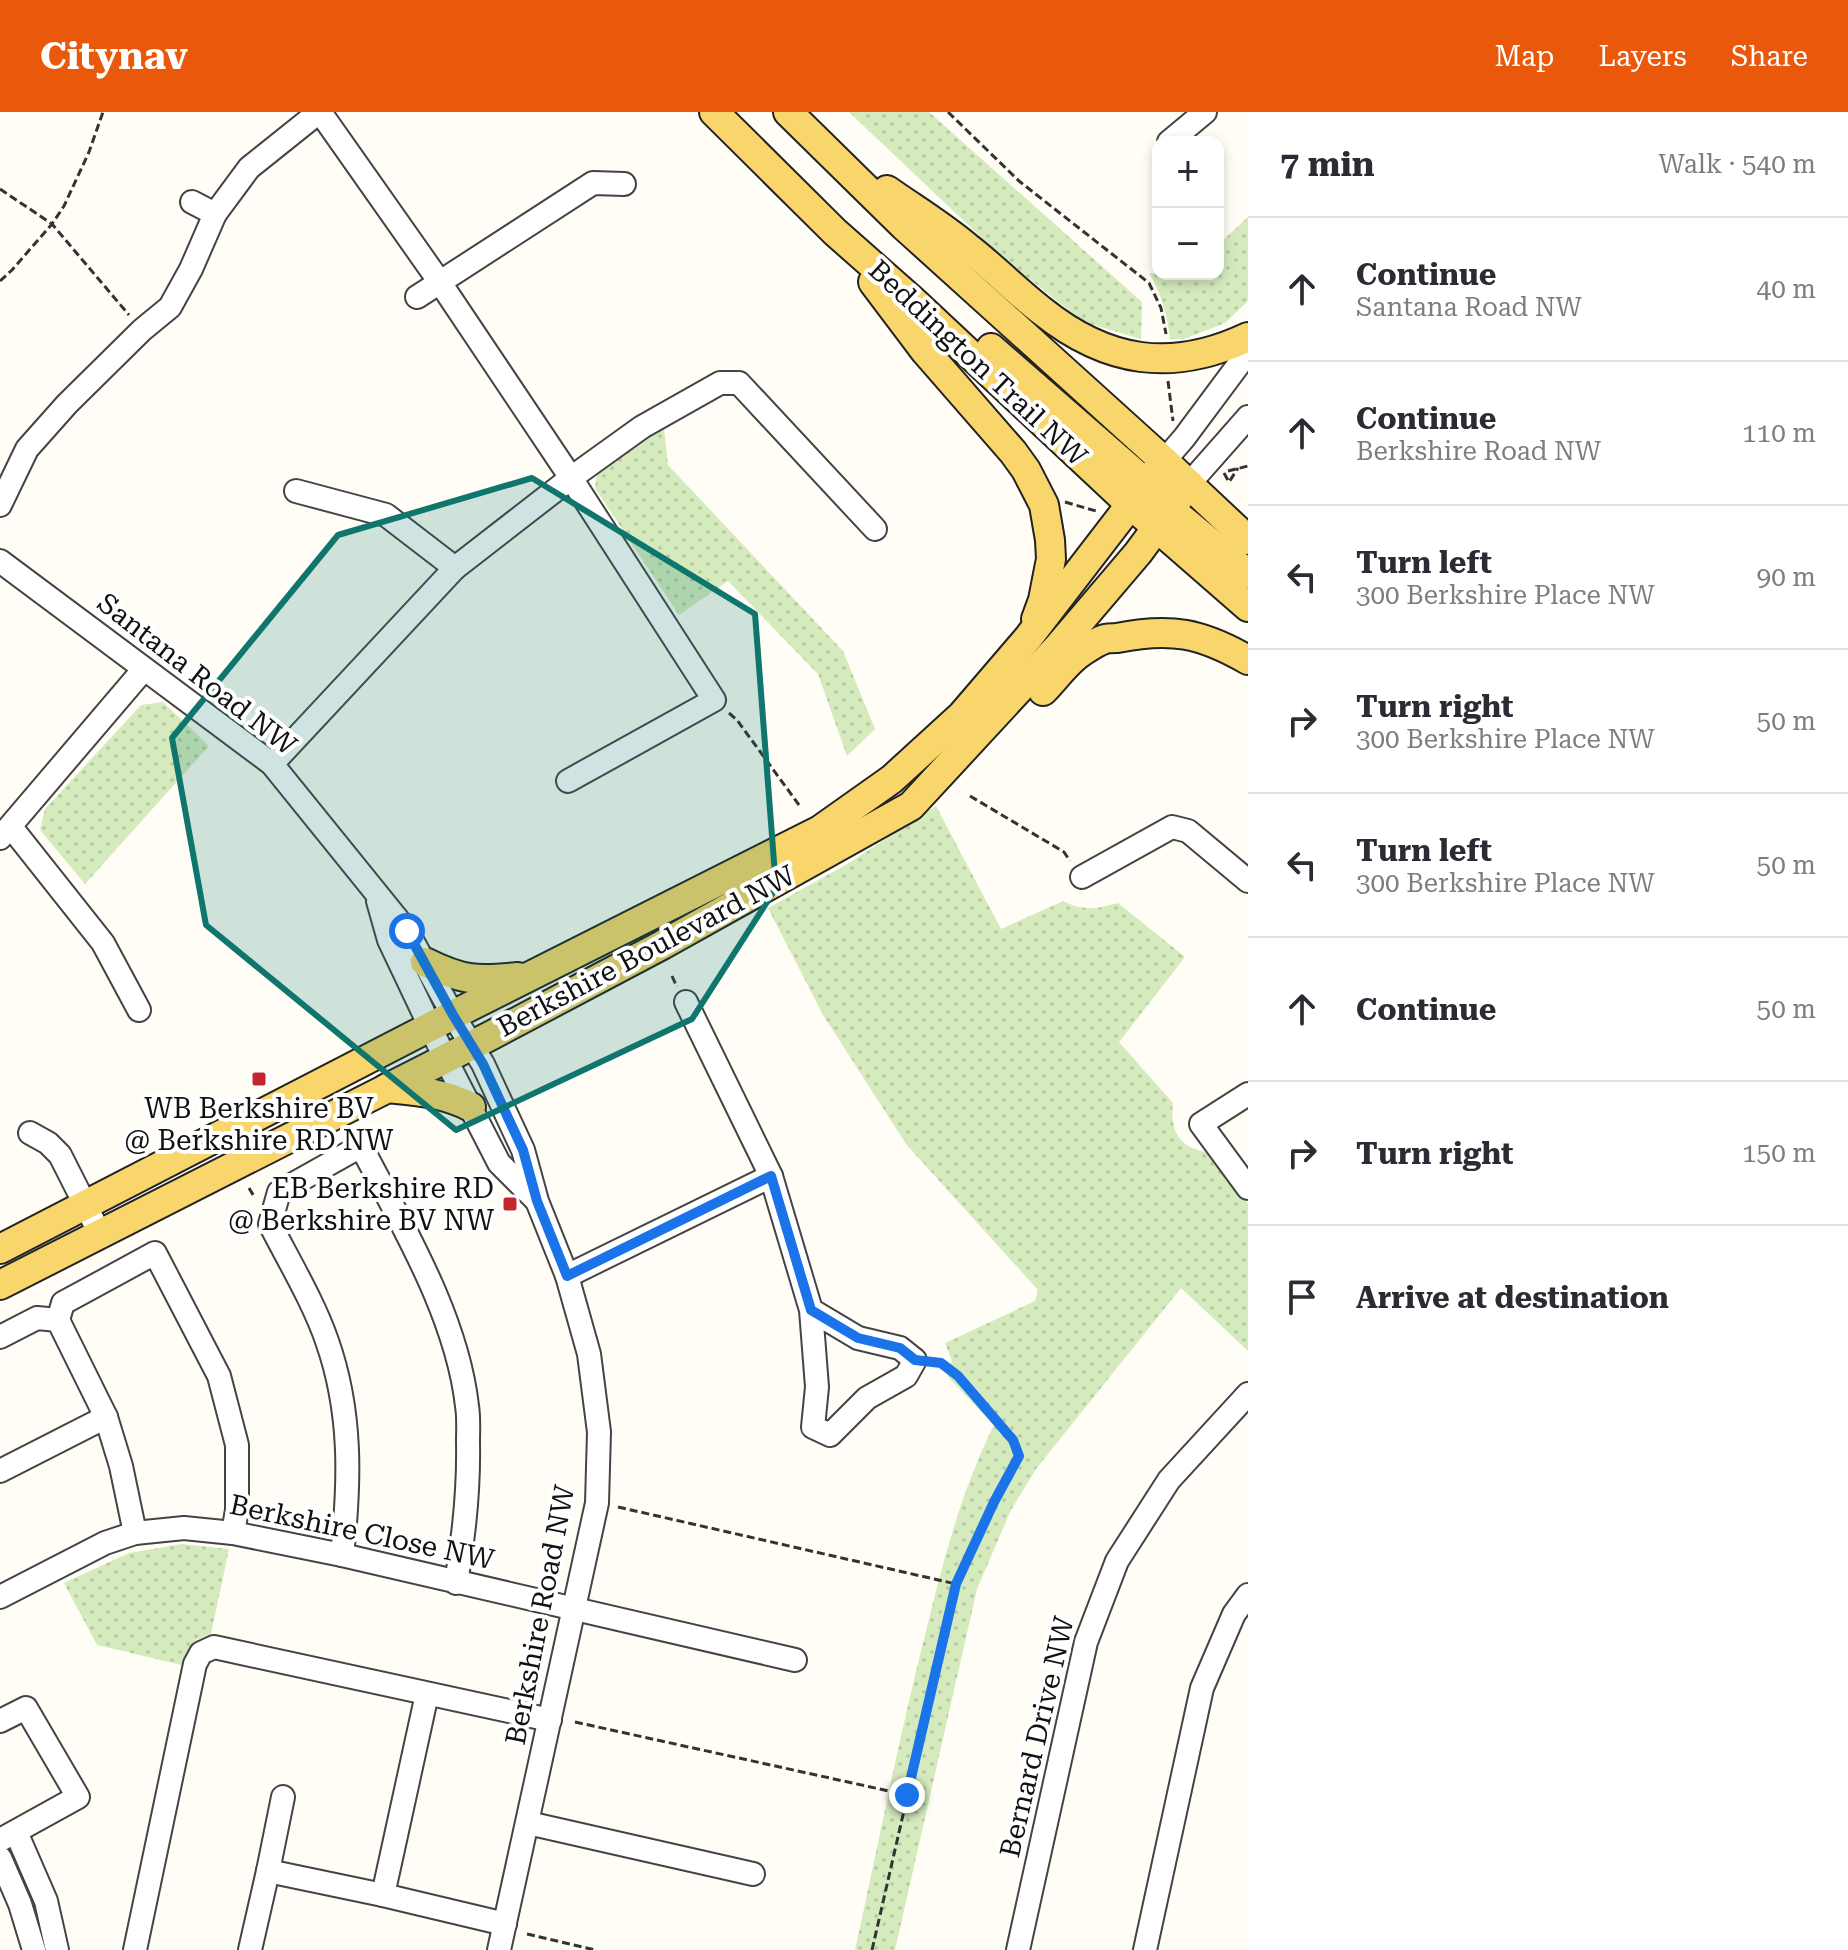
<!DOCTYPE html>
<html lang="en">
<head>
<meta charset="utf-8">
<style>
  :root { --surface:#fff; --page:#f7f7f7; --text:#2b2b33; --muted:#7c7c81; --line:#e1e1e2; --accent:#ea580c }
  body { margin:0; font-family:"Roboto Serif",serif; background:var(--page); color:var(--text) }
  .controls { position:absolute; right:24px; top:24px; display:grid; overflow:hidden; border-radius:16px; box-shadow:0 4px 12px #0003 }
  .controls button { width:72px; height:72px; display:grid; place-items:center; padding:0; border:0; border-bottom:2px solid var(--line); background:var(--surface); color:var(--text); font:40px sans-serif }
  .stop { position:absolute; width:24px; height:24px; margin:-18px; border:6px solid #1a73e8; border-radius:50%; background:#fff }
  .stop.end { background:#1a73e8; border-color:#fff; box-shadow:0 2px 8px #0008 }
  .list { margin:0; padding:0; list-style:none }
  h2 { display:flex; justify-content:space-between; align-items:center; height:104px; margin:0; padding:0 32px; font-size:34px }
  h2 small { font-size:26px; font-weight:400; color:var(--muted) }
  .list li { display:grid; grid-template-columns:52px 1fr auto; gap:24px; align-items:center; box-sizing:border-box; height:144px; padding:0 32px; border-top:2px solid var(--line) }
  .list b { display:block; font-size:30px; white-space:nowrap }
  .list p { margin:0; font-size:26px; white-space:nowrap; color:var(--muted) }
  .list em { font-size:26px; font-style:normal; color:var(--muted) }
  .icon { flex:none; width:44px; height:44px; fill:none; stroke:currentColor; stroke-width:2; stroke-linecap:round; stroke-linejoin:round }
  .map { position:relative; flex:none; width:1248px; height:1838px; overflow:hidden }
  header { display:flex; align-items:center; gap:48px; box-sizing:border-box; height:112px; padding:0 40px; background:var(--accent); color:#fff }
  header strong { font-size:38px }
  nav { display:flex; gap:44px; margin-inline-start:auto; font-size:28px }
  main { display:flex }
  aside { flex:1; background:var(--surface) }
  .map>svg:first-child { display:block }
  .grass { fill:url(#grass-dots) }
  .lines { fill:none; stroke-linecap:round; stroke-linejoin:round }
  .minor-casing { stroke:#444; stroke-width:26 }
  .major-casing { stroke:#222; stroke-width:32 }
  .path { stroke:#333; stroke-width:3; stroke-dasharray:8 4; stroke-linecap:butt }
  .minor { stroke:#fff; stroke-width:22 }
  .major { stroke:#f9d66b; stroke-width:28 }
  .route { stroke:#1a73e8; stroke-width:10 }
  .marked { fill:#0f766e; fill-opacity:0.2; stroke:#0f766e; stroke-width:6; stroke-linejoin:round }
  .poi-dot { fill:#c4262e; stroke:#fff; stroke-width:3 }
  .labels { text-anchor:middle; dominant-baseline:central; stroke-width:8; stroke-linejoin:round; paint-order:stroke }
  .street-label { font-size:28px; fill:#111; stroke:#fff }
  .poi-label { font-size:28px; fill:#111; stroke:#fff }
</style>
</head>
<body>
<header>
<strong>Citynav</strong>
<nav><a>Map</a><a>Layers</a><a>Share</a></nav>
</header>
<main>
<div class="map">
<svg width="1248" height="1838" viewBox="0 0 1248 1838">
  <defs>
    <pattern id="grass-dots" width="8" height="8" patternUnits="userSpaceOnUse" patternTransform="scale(2)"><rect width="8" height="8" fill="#d5ebbd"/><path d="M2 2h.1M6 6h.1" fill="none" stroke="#b6c8a1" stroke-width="1.8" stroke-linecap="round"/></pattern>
  </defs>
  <rect width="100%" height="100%" fill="#fffdf5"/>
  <g class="grass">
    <path d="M849 0H929L1142 190 1141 227 1084 210 1003 146Z"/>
    <path d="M1248 105V189L1225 211 1184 227H1170C1167 201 1162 184 1149 161L1218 162V133Z"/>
    <path d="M664 316 668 353 843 539 875 617 847 644 818 562 728 469 679 503 595 376 598 355Z"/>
    <path d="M163 590 209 634 85 772 40 718 45 697 141 593Z"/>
    <path d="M936 694 1001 817 1063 789C1082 799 1097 797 1118 791L1185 845 1119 930 1173 991C1170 1018 1178 1035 1206 1040L1248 1091V1239L1181 1176 1036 1357 1011 1398 977 1477 895 1838H855C878 1734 898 1630 924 1527 942 1454 960 1381 994 1313L947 1264 952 1249 945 1231 1035 1189 1038 1178 906 1032 823 903 768 796 849 751Z"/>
    <path d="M182 1432 229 1437 211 1522 196 1528 182 1553 97 1533 64 1471 129 1441Z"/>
  </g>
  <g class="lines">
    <g class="minor-casing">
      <g id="minor">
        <path d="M1169 30 1205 0"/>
        <path d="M192 90 215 102"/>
        <path d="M417 185 593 71 624 72"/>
        <path d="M1164 349 1184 326 1248 240"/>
        <path d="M1189 372 1248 305"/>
        <path d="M296 379 386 403 455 456"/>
        <path d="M0 393 27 337 67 292 142 218 170 195 191 157 215 102 249 56 319 0"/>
        <path d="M0 449 272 652 407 819 453 903 483 952 523 1038 537 1089 567 1164 589 1242 599 1320 597 1391 499 1838"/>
        <path d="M272 652 455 456 571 366 439 169 320 0"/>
        <path d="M568 669 714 588 571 366 642 315 720 271H739L875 417"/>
        <path d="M11 715 103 831 139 898"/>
        <path d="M0 726 144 557"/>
        <path d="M1082 765 1172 715 1188 719 1248 769"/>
        <path d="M378 789 389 828 445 946 499 1051 536 1088"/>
        <path d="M686 890 771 1064 811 1198 817 1275 813 1315 830 1323 867 1286 906 1264 915 1248 900 1236 858 1226 811 1198"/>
        <path d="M1248 982 1201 1012 1248 1076"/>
        <path d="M30 1021 48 1031 60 1043 100 1122"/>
        <path d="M567 1164 771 1064"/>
        <path d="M58 1208 63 1191 155 1141 219 1264 237 1333V1398L233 1421"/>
        <path d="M0 1225 37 1206 58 1208 106 1305 121 1354 135 1421"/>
        <path d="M0 1359 106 1305"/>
        <path d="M342 1443C350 1370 352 1300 327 1229 314 1191 289 1149 270 1112L279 1080 361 1034C402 1113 457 1204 467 1294 469 1306 468 1318 468 1330 469 1378 464 1424 456 1471"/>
        <path d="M0 1485 105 1431 135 1421 184 1416 233 1421 342 1443 795 1548"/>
        <path d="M0 1609 26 1596 78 1685 0 1728"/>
        <path d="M528 1711 753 1762"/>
        <path d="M16 1720 46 1789 57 1838"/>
        <path d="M0 1746 20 1792 34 1838"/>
        <path d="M268 1759 383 1783 505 1812"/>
        <path d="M383 1783 427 1582"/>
        <path d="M135 1838 195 1552 201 1541 214 1535 550 1608"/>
        <path d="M250 1838 268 1759 283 1685"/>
        <path d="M1018 1838 1086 1530 1117 1449 1169 1368 1248 1282"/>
        <path d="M1145 1838 1202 1576 1234 1502 1248 1483"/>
      </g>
    </g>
    <g class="major-casing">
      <g id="major">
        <path d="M714 0 835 120 912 188 1131 393 1248 495"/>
        <path d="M788 0 904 114 1164 349 1248 428"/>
        <path d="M887 78C914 97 942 114 967 135 993 155 1016 179 1042 199 1107 251 1172 261 1248 225"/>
        <path d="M873 170 925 239 1013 340 1026 358 1044 393 1050 428 1051 447 1043 488 1036 507"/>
        <path d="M991 236 1147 372H1166"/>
        <path d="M1152 396 1171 398 1248 462"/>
        <path d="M1043 579C1056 566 1068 548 1083 539 1089 535 1098 529 1105 527 1108 526 1114 526 1117 526 1171 515 1201 521 1248 548"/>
        <path d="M425 850C463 869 477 869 518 865"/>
        <path d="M387 976C417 979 444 981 471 995"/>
        <path d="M0 1137 453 903 820 718 892 667 962 603 1028 526 1164 349"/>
        <path d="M0 1173 490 924 662 833 911 694 1058 535 1138 441 1189 372"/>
      </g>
    </g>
    <g class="path">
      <path d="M948 0 1019 69 1149 171 1161 196 1166 222"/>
      <path d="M0 77 52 112 129 203"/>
      <path d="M0 169 12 158 52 112 64 94 89 40 103 0"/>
      <path d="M1168 269 1173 309"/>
      <path d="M1228 359 1248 354"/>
      <path d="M1224 361 1229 370 1238 356"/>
      <path d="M1065 390 1096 399"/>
      <path d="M729 601 737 608 799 693"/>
      <path d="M970 684 1064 740 1070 749"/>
      <path d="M672 864 677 875"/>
      <path d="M249 1076 255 1086"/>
      <path d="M618 1395 956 1472"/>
      <path d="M575 1610 907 1683"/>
      <path d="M527 1822 595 1838"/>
      <path d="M872 1838 956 1472 994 1390 1019 1344C1017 1338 1015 1331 1012 1326 1000 1310 953 1253 935 1250"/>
    </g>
    <use href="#minor" class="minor"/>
    <use href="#major" class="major"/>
  </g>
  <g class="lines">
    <path class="route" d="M407 819 453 903 483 952 523 1038 537 1089 567 1164 771 1064 811 1198 858 1226 900 1236 915 1248 941 1251 958 1264 1013 1328 1019 1344 994 1390 956 1472 907 1683"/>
  </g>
  <path class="marked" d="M532 366 755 502 776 776 692 907 456 1018 206 813 172 626 338 423Z"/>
  <g class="poi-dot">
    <rect x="251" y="959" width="16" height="16" rx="4"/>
    <rect x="502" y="1084" width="16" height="16" rx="4"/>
  </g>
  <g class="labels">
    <g class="street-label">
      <text transform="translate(978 251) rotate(43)">Beddington Trail NW</text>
      <text transform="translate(197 562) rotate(38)">Santana Road NW</text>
      <text transform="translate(646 839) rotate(-28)">Berkshire Boulevard NW</text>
      <text transform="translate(362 1420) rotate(12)">Berkshire Close NW</text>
      <text transform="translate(540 1503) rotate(-79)">Berkshire Road NW</text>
      <text transform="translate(1037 1625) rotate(-77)">Bernard Drive NW</text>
    </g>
    <g class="poi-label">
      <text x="259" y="996">WB Berkshire BV<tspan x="259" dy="32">@ Berkshire RD NW</tspan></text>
      <text x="494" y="1076" text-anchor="end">EB Berkshire RD<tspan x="494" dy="32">@ Berkshire BV NW</tspan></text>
    </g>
  </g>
</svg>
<div class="controls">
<button>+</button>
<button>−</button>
</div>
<div class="stop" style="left:407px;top:819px"></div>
<div class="stop end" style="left:907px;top:1683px"></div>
</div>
<aside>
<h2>7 min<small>Walk · 540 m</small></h2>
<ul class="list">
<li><svg class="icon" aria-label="ahead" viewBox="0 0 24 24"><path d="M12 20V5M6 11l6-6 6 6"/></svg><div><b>Continue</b><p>Santana Road NW</p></div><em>40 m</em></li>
<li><svg class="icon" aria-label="ahead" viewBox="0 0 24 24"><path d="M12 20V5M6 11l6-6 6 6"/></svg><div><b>Continue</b><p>Berkshire Road NW</p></div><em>110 m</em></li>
<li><svg class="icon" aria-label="left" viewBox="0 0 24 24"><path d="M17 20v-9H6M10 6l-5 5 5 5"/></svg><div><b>Turn left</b><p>300 Berkshire Place NW</p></div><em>90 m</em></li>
<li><svg class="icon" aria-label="right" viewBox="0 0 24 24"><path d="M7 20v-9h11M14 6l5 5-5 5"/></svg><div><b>Turn right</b><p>300 Berkshire Place NW</p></div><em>50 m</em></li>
<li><svg class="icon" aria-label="left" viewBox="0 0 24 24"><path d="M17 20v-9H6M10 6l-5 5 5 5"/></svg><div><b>Turn left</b><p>300 Berkshire Place NW</p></div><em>50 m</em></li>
<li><svg class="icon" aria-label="ahead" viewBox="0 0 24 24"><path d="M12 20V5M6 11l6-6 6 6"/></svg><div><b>Continue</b></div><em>50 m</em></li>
<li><svg class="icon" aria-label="right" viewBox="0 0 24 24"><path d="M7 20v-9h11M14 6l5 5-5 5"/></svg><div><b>Turn right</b></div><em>150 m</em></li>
<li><svg class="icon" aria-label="arrive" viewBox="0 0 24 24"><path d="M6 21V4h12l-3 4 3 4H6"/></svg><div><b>Arrive at destination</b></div></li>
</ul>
</aside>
</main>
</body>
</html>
